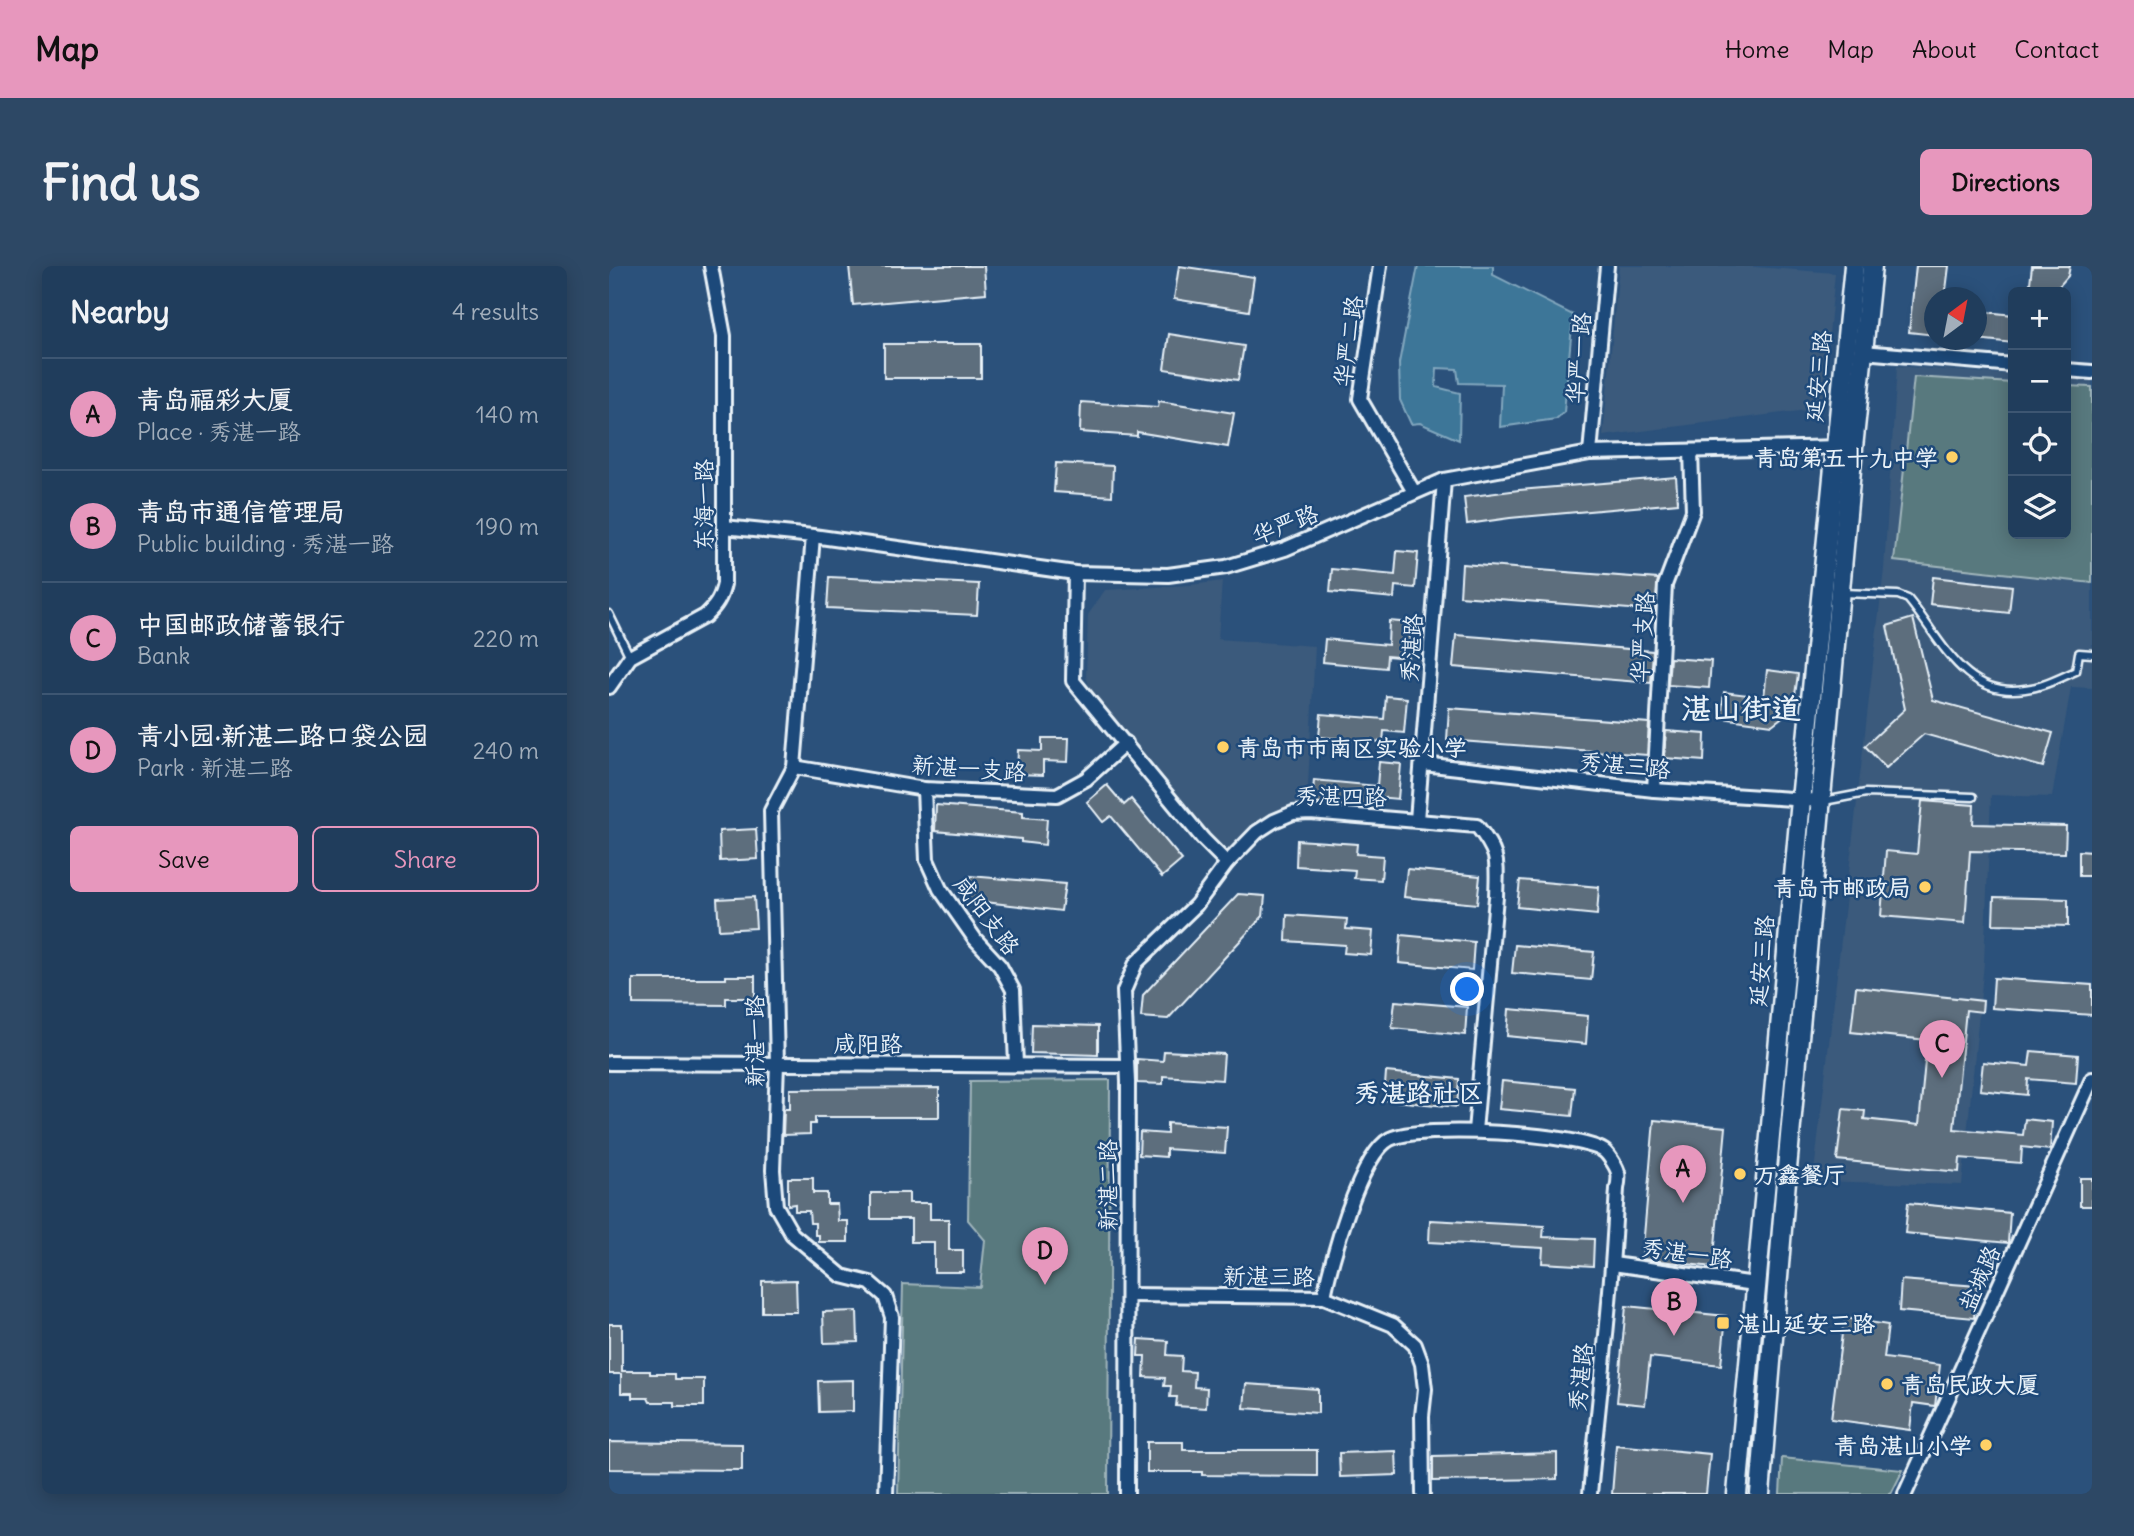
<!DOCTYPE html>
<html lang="en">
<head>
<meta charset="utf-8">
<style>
  :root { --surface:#203d5c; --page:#2d4865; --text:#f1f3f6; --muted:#a2aebb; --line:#3d5672; --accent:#e797bd }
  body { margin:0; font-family:Delius,"LXGW WenKai TC",sans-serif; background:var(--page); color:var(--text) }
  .controls { position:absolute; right:21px; top:21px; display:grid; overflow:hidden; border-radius:10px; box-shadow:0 4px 18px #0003 }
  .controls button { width:63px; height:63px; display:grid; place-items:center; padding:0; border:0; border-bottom:2px solid var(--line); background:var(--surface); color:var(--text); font:35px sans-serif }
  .compass { position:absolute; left:1315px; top:21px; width:63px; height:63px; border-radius:50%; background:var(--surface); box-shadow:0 4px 18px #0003; rotate:32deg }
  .you { position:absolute; left:859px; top:724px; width:24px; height:24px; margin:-18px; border:5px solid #fff; border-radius:50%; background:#1a73e8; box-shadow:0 0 0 10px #1a73e833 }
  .badge { display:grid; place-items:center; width:46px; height:46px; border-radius:50%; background:var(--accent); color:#111; font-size:23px; font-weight:700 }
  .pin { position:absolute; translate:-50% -58px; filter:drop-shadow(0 2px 4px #0008) }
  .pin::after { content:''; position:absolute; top:37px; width:24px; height:21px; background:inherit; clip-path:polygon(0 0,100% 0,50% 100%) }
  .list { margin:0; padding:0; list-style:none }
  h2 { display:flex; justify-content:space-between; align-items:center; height:91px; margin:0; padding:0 28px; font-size:30px }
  h2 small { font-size:23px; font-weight:400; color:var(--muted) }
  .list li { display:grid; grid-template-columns:46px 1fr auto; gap:21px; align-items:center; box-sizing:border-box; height:112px; padding:0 28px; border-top:2px solid var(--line) }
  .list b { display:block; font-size:26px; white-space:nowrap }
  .list p { margin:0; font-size:23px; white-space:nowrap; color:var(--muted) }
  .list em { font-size:23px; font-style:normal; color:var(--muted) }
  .actions { display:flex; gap:14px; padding:21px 28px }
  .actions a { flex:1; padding:16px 0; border:2px solid var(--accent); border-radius:10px; text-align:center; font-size:24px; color:var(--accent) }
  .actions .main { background:var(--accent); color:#111 }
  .icon { flex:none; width:38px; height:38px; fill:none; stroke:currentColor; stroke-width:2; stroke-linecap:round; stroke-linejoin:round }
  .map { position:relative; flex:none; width:1483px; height:1228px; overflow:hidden; border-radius:10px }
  header { display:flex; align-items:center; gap:42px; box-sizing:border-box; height:98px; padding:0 35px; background:var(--accent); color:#111 }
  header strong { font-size:33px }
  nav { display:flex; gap:38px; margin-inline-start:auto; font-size:24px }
  .intro { display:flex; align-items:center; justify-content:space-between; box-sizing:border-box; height:168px; padding:0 42px }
  h1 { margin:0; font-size:49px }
  .button { padding:18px 32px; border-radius:10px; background:var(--accent); color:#111; font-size:24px; font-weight:700 }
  main { display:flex; gap:42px; padding:0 42px }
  aside { flex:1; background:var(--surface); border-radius:10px; box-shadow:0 4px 18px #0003 }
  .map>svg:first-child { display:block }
  .built { fill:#3a5a7c }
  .green { fill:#59797e; stroke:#a0b5bb; stroke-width:2 }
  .water { fill:#3e7698; stroke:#82a7be; stroke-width:2 }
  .building { fill:#5d6e7d; stroke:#e8f1f8; stroke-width:2 }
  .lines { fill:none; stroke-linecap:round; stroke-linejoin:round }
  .lane-casing { stroke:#e8f1f8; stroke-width:11 }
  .street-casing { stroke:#e8f1f8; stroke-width:18 }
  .secondary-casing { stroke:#e8f1f8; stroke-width:23 }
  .lane { stroke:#1f4a7a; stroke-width:6 }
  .street { stroke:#1f4a7a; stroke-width:12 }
  .secondary { stroke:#1f4a7a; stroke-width:18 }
  .poi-dot { fill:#ffd166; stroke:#1f4a7a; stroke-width:2.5 }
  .labels { text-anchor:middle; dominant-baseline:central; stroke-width:5; stroke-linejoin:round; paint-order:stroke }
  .street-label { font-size:23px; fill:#e8f1f8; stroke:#1f4a7a }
  .poi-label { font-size:23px; font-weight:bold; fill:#e8f1f8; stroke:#1f4a7a; text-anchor:start }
  .quarter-label { font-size:26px; font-weight:bold; fill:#e8f1f8; stroke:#1f4a7a }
  .district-label { font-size:30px; font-weight:bold; fill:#e8f1f8; stroke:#1f4a7a }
</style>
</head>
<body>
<header>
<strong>Map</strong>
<nav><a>Home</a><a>Map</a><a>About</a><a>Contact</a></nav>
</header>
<div class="intro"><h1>Find us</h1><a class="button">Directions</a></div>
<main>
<aside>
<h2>Nearby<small>4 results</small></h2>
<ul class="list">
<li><span class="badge">A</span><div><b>青岛福彩大厦</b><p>Place · 秀湛一路</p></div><em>140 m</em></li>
<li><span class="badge">B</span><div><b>青岛市通信管理局</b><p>Public building · 秀湛一路</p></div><em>190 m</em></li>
<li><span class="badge">C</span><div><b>中国邮政储蓄银行</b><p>Bank</p></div><em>220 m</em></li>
<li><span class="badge">D</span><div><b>青小园·新湛二路口袋公园</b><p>Park · 新湛二路</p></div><em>240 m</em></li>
</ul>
<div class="actions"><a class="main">Save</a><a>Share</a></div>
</aside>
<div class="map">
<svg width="1483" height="1228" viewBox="0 0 1483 1228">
  <rect width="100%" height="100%" fill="#2b517b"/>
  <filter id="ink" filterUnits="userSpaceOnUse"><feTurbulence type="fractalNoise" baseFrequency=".0143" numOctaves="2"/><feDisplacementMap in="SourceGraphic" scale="14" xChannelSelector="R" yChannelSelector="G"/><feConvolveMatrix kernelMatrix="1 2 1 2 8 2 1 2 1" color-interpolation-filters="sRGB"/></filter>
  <g filter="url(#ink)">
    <g class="built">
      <path d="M1010 0H1135L1226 7 1213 142 994 170Z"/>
      <path d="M1288 100 1404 109V268H1457V113L1483 114V422L1462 421 1443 531 1382 529 1375 697 1353 919 1204 915 1275 303Z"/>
      <path d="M613 315 609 373 706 380 698 540 680 543 646 558 619 584 601 574 481 423 477 410 479 349 496 324 581 319Z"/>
    </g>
    <g class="green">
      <path d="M1305 111 1404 117V268H1457V120L1483 121V317L1285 295Z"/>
      <path d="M501 814 499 1228H289L294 1018 371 1021 376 974 359 954 361 815Z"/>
      <path d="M1173 1192 1294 1204 1282 1228H1171Z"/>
    </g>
    <path class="water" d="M809 0H884V9L964 49 955 146 947 153 891 161 893 118 850 117 848 103 828 102 827 121 851 127 850 174 811 157 802 158 791 134 790 97Z"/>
    <g class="building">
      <path d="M240 0H375L377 27 244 39Z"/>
      <path d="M570 0 645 11 640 45 565 33Z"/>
      <path d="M1307 0H1340L1336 32H1326V69L1300 66Z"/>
      <path d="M1423 0H1461L1459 10 1445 26H1420Z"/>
      <path d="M1368 45 1404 49V77L1368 73Z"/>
      <path d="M560 68 635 80 629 114 555 103Z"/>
      <rect x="275" y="78" width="97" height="34"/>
      <path d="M550 135 625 147 619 181 528 166V170L471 166 472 136 549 141Z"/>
      <path d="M447 197 504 200 503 230 445 226Z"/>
      <path d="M1067 211 1069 237 901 252 858 258 855 231 910 224Z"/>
      <path d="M788 285 809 287 806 322 786 320 785 332 721 326 723 303 786 309Z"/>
      <path d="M853 298 1049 313 1046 345 851 330Z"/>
      <path d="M220 311 370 318 368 349 218 342Z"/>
      <path d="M1324 311 1403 320 1400 347 1321 338Z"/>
      <path d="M1304 352 1324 434 1444 467 1434 501 1315 468 1277 502 1256 480 1296 443 1278 360Z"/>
      <path d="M780 355 802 357 799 392 778 390 777 402 714 396 716 373 779 379Z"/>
      <path d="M847 369 1044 385 1042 417 844 401Z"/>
      <path d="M1061 392 1102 395 1100 422 1059 419Z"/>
      <path d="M1158 404 1189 408 1184 443 1163 459 1112 452 1115 426 1155 431Z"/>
      <path d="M777 430 798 432 795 467 775 465 774 476 710 471 712 448 775 453Z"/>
      <path d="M840 442 1040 457 1038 489 838 474Z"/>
      <path d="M1057 465 1096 468 1095 495 1055 492Z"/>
      <path d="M433 472H460L459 496 434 495V509L408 508 409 484 433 485Z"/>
      <path d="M770 496 792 498 789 533 768 531 767 543 703 537 705 514 768 520Z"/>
      <path d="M498 519 515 539 522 533 573 594 553 611 502 550 494 556 478 536Z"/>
      <path d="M1313 535 1365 539 1364 558 1457 560 1456 587 1361 585 1356 657 1272 650 1277 585 1308 588Z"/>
      <path d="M327 539 414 546V551L438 553 436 579 412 576V573L326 565Z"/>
      <path d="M147 563 149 593 111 595 110 565Z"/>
      <path d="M688 574 748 578 747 588 774 590 772 614 745 612 746 604 687 600Z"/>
      <path d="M1470 585 1483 586V610H1470Z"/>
      <path d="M798 603 871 610 868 638 795 631Z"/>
      <path d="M361 610 456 618 452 645 359 634Z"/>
      <path d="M911 614 990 621 988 649 908 641Z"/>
      <path d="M629 628 656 630 654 650 559 753 532 751 534 729Z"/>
      <path d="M145 631 147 662 110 664 108 633Z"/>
      <path d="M1385 631 1459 633V660L1384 658Z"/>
      <path d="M678 649 738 653 737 663 764 665 762 689 735 687 736 679 677 675Z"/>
      <path d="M792 669 865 676 863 704 790 697Z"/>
      <path d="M906 679 985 686 982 714 903 707Z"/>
      <path d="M117 710H146V732H117V739L24 738V713H117Z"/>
      <path d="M1385 712 1483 719V749L1383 742Z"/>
      <path d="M1247 721 1374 735 1373 746 1357 744 1345 863 1414 869 1416 853 1443 856 1441 884 1413 881 1412 897 1351 892 1350 906 1228 894 1234 843 1256 845 1255 853 1310 859 1318 774 1242 766Z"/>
      <path d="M786 735 858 741 856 769 783 762Z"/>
      <path d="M900 743 979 750 977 778 898 770Z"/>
      <path d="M423 758 489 760V789L422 787Z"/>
      <path d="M555 785 615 788 613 814 554 810V818L528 817V793L554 795Z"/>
      <path d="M1422 785 1469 789 1467 817 1419 813 1418 829 1371 824 1374 796 1420 800Z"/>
      <path d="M777 806 850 813 848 841 775 834Z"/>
      <path d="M893 815 966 822 963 850 890 843Z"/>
      <path d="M330 822V851H206V858H201V868L174 869 175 843H181V823Z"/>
      <path d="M1045 854 1117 861 1104 1001 1033 993Z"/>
      <path d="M558 857 618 861 616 887 557 883V891L530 889 531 866 558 868Z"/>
      <path d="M179 912H204V927H218V938H228L229 955H239V976H210V969H206V957H201L200 945H186V938L179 939Z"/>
      <rect x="1471" y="912" width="12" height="28"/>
      <path d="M262 927H300V937H321V953H340V984H354V1006H325V976H302V953H262Z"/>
      <path d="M1299 937 1401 947 1399 977 1296 967Z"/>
      <path d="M821 954 935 960 934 971 985 973 984 1000 933 997 934 982 820 976Z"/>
      <path d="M187 1014 188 1046H153V1015Z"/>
      <path d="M1292 1014 1368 1020 1365 1052 1290 1045Z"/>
      <path d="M1017 1040 1117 1050 1112 1099 1041 1091 1036 1139 1008 1136Z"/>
      <path d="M248 1045 249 1076 215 1077 214 1046Z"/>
      <path d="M1235 1052 1279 1059 1275 1092 1331 1099 1326 1140 1304 1137 1301 1164 1222 1153Z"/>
      <path d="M0 1058H13V1105H41V1108H66V1113H95V1140H66V1136H41L39 1132H23V1127H12V1108H0Z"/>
      <path d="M530 1073 559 1075 558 1089 573 1090 572 1105 586 1106 585 1121 598 1122 597 1142 567 1140 568 1131H561L562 1120H555L556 1112 535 1111 536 1090H529Z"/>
      <path d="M244 1114V1145L210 1146 209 1115Z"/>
      <path d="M637 1118 709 1123V1147L635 1142Z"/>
      <path d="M0 1176 133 1178V1204L0 1203Z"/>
      <path d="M538 1176H574V1184H708V1210L593 1209V1206H538Z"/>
      <path d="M1007 1179 1101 1188 1097 1228H1003Z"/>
      <path d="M787 1185 788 1209 731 1211 730 1187Z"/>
      <path d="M948 1187V1213L824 1215V1190Z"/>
    </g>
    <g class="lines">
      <g class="lane-casing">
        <g id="lane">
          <path d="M1233 327 1289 329 1299 333C1331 371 1355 433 1416 423 1434 421 1451 412 1467 405L1470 387 1483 388"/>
          <path d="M0 348 21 391"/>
          <path d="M1215 535 1257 527 1364 531"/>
        </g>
      </g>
      <g class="street-casing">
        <g id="street">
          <path d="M771 0 751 133 805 226"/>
          <path d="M1254 86 1404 99"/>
          <path d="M1457 104 1483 106"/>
          <path d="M981 187 998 0"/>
          <path d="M115 261 204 270 466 307 559 309 617 301 676 283 835 214 981 187 1232 181"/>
          <path d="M204 270 185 501 162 545 168 798 164 904 167 940 183 968 233 1010 261 1017 276 1030 283 1051 277 1228"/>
          <path d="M466 307 464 415 594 573 618 597"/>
          <path d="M0 421 21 391 96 350C107 340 112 332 115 318V70L102 0"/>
          <path d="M814 498 1045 524 1213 535"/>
          <path d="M185 501 315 523 448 529 477 513 517 477"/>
          <path d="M315 523 318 594 331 623 366 673 391 700 404 724 407 799"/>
          <path d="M1045 524 1056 319 1084 245 1082 185"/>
          <path d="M808 554 835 214"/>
          <path d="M0 797 518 800"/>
          <path d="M1004 998 1146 1018"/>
          <path d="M519 1029 715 1031 784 1059 806 1079 813 1098 816 1123 813 1150 814 1228"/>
          <path d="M715 1031C721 998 751 888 781 873 812 858 967 867 995 885 999 888 1008 901 1009 907 1010 911 1009 918 1008 923 1007 938 1006 954 1005 970 1000 1056 989 1142 981 1228"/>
          <path d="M518 1228 519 816 515 725 527 697 587 639 618 597 648 566 665 555 684 547 701 546 868 560C891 589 888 595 887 631L866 865"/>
          <path d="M1296 1228 1483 813"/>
        </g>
      </g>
      <g class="secondary-casing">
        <g id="secondary">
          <path d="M1128 1228 1192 534 1245 0"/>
          <path d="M1151 1228 1178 903 1244 182 1263 0"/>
        </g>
      </g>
      <use href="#lane" class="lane"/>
      <use href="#street" class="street"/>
      <use href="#secondary" class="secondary"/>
    </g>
  </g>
  <g class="poi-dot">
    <circle cx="1343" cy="191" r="7"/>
    <circle cx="614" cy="481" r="7"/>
    <circle cx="1316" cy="621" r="7"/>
    <circle cx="1131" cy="908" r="7"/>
    <rect x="1107" y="1050" width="14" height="14" rx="3.5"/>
    <circle cx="1278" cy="1118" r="7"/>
    <circle cx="1377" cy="1179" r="7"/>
  </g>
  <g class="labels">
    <g class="street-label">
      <text transform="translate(739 75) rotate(-82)">华严二路</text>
      <text transform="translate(969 92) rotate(-85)">华严一路</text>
      <text transform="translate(1209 110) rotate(-84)">延安三路</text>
      <text transform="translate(94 239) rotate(-90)">东海一路</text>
      <text transform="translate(676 258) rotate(-21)">华严路</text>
      <text transform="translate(1033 371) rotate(-86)">华严支路</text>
      <text transform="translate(802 382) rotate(-86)">秀湛路</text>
      <text transform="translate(1016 499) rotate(6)">秀湛三路</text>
      <text transform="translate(360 502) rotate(4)">新湛一支路</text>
      <text transform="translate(732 530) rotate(1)">秀湛四路</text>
      <text transform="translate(378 649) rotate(53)">咸阳支路</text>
      <text transform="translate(1152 695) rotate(-85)">延安三路</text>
      <text transform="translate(145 775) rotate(-90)">新湛一路</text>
      <text x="259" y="777">咸阳路</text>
      <text transform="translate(498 919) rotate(-90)">新湛二路</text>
      <text transform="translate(1078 987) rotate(8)">秀湛一路</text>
      <text transform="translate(660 1010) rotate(1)">新湛三路</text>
      <text transform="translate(1370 1012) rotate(-66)">盐城路</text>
      <text transform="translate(971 1111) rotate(-84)">秀湛路</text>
    </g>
    <g class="poi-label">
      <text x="1329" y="191" text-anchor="end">青岛第五十九中学</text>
      <text x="628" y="481">青岛市市南区实验小学</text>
      <text x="1302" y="621" text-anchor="end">青岛市邮政局</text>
      <text x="1145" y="908">万鑫餐厅</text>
      <text x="1128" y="1057">湛山延安三路</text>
      <text x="1292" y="1118">青岛民政大厦</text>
      <text x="1363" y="1179" text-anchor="end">青岛湛山小学</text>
    </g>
    <g class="quarter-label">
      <text x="810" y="826">秀湛路社区</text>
    </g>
    <g class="district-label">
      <text x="1132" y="442">湛山街道</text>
    </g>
  </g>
</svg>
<div class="controls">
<button>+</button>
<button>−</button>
<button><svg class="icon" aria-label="locate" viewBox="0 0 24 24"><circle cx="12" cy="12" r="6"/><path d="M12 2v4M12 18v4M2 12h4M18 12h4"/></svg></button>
<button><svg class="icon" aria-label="layers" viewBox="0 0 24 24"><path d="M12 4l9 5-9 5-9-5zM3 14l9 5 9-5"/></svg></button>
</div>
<svg class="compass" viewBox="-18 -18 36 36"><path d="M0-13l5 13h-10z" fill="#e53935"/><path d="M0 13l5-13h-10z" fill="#a2aebb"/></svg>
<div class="you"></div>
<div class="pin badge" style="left:1074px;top:937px">A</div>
<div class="pin badge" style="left:1065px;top:1070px">B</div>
<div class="pin badge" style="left:1333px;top:812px">C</div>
<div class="pin badge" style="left:436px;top:1019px">D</div>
</div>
</main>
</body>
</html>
